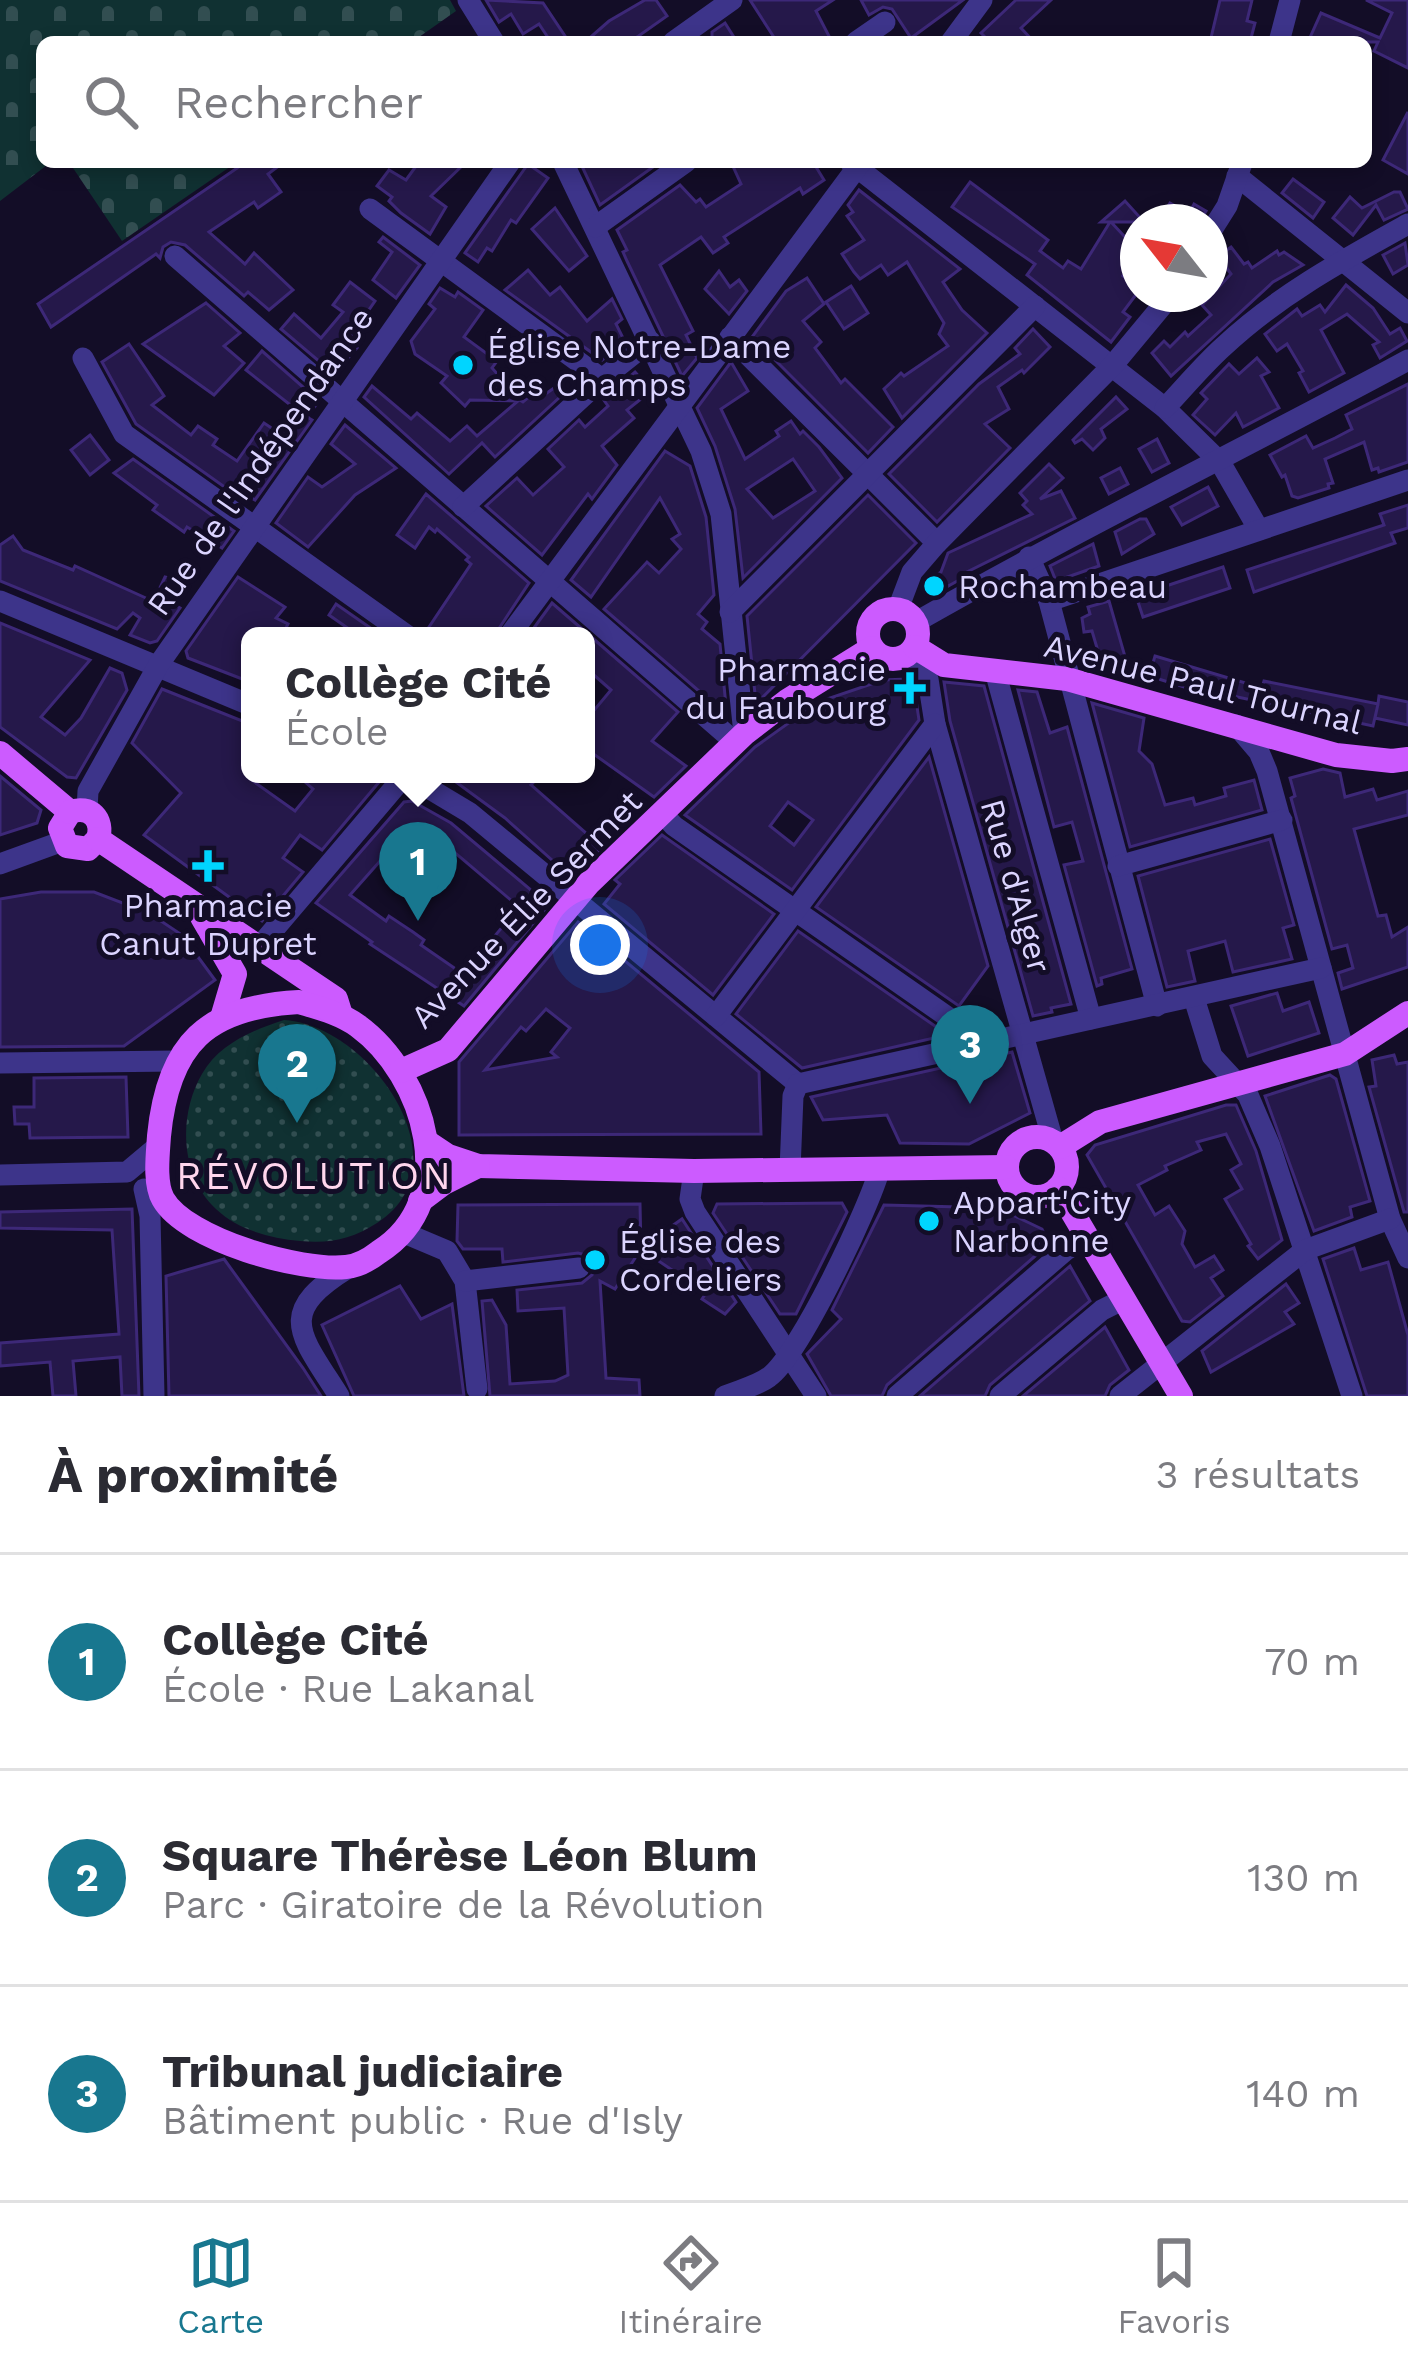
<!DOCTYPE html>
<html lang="fr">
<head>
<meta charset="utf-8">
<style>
  :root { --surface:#fff; --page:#f2f2f3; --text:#2b2b33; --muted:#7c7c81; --line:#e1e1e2; --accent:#18778f }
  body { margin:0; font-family:"Work Sans",sans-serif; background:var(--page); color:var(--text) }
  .compass { position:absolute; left:1120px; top:204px; width:108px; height:108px; border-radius:50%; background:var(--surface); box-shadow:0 6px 18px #0003; rotate:301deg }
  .you { position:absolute; left:600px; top:945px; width:42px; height:42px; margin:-30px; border:9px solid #fff; border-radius:50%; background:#1a73e8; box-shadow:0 0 0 18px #1a73e833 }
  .badge { display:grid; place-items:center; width:78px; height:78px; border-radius:50%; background:var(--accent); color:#fff; font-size:39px; font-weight:700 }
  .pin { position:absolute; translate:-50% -99px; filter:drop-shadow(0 3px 6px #0008) }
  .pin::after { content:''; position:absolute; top:63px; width:42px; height:36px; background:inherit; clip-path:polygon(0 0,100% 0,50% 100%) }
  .popup { position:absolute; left:241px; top:627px; width:354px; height:156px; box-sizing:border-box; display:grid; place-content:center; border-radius:18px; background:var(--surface); filter:drop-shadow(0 3px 9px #0005); font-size:39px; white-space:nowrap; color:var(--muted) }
  .popup b { font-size:45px; color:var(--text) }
  .popup::after { content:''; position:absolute; left:50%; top:100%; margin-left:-24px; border:24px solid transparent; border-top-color:var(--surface) }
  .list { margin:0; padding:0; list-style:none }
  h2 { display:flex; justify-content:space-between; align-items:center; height:156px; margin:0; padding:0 48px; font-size:51px }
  h2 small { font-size:39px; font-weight:400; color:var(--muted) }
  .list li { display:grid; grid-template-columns:78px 1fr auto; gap:36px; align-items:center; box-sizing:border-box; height:216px; padding:0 48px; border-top:3px solid var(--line) }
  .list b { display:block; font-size:45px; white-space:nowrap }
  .list p { margin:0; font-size:39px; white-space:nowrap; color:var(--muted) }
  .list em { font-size:39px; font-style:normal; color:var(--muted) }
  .icon { flex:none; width:66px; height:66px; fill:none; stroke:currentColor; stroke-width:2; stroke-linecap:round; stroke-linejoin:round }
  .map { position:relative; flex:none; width:1408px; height:1396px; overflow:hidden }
  .search { position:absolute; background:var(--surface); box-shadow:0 6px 18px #0003; left:36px; right:36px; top:36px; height:132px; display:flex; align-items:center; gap:30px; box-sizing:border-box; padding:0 42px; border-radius:18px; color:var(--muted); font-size:45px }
  .sheet { height:804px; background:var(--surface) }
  nav { display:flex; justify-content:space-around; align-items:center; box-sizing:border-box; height:168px; border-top:3px solid var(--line); background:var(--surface); font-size:33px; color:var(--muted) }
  nav a { display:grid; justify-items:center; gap:6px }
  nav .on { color:var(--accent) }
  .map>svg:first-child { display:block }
  .green { fill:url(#green-dots) }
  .cemetery { fill:url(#cemetery-stones) }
  .building { fill:#25184a; stroke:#3d2878; stroke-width:3; fill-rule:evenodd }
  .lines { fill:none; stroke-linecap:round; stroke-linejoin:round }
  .minor { stroke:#3d348a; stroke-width:21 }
  .major { stroke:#cc5bff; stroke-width:24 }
  .poi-dot { fill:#00d5ff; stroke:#130d27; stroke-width:4.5 }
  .labels { text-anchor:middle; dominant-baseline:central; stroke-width:10; stroke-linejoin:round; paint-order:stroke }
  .poi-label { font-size:33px; fill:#dbd4ff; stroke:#130d27; text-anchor:start }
  .street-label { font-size:33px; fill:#dbd4ff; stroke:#130d27 }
  .quarter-label { font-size:39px; letter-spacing:3px; fill:#ffd6ed; stroke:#130d27 }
</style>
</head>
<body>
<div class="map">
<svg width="1408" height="1396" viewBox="0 0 1408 1396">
  <defs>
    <pattern id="green-dots" width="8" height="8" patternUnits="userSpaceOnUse" patternTransform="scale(3)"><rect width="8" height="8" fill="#103132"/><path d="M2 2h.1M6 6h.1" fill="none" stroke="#324e51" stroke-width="1.8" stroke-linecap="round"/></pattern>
    <pattern id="cemetery-stones" width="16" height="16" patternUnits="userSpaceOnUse" patternTransform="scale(3)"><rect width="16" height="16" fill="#103132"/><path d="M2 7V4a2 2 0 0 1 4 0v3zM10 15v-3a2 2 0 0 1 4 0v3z" fill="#324e51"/></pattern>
  </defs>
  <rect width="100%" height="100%" fill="#130d27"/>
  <path class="green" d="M284 1020C370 1025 468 1165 377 1223 352 1239 330 1244 300 1241 270 1238 238 1230 216 1209 180 1176 178 1115 202 1074 219 1044 253 1030 284 1020Z"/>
  <g class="cemetery">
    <path d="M0 0H450L456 11 412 42H42V162H51L0 201Z"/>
    <path d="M69 162H237L122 241Z"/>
  </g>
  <g class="building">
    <path d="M486 0 543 3 569 42H551L539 24 523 34 511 14 499 22Z"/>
    <path d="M645 0H656L667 16 630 42H585L609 21Z"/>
    <path d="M750 0H833L816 11 832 42H777Z"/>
    <path d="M861 0H963L911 38 892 9 883 7 869 15Z"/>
    <path d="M1016 0H1051L1021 28 1034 42H990L981 33Z"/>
    <path d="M1220 0H1252L1247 21 1255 23 1250 42H1210Z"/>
    <path d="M1366 0H1408V68L1374 51 1378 42H1308L1321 13 1380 38 1392 13Z"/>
    <path d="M725 23 737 42H718L712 37V32Z"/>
    <path d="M1408 112V174L1383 160Z"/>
    <path d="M246 162H284L268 174 281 192 258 208 254 202 209 232 245 264 254 253 293 290 269 310 248 292 244 296 185 245 171 242 163 247 160 258 156 254 51 327 38 304Z"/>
    <path d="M419 162H466L431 196 446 207 430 234 401 213 389 201 392 197 377 186 389 170 406 180Z"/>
    <path d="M580 162H660L600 205Z"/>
    <path d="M731 162H813L824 180 803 194 800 188 724 237 728 243 713 253 701 237 660 265 693 331 686 335 697 358 682 376 627 261 623 252 627 250 617 230 680 185 696 202 700 199 706 207 741 184Z"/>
    <path d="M528 164 548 178 516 223 511 220 492 251 487 248 478 262 465 253Z"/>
    <path d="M1293 179 1324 202 1313 218 1282 193Z"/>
    <path d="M970 182 1048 240 1040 251 1063 268 1068 261 1081 269 1110 222H1101L1125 201 1144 222H1111L1138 251V261L1123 276 1138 288V292L1123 312 1130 317 1111 342 1027 275 1035 264 952 207Z"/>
    <path d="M859 190 960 269 943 282 962 310 987 333 902 418 884 389 901 373 904 376 948 346 939 334 944 323 907 262 888 275 881 265 860 279 854 272 842 254 864 240 847 216 853 212 848 205Z"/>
    <path d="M1394 192H1400L1408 209 1384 220 1376 205 1353 235 1333 218 1350 197 1362 208Z"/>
    <path d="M1170 203 1189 214 1194 204 1206 211 1199 222H1158Z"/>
    <path d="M555 208 587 256 569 271 532 229Z"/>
    <path d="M383 237 420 265 396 298 373 280 392 252 379 242Z"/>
    <path d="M1405 243 1408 265 1393 274 1383 255Z"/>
    <path d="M1231 247 1244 264 1248 262 1252 268 1277 251 1279 255 1284 252 1303 265 1273 282 1171 376 1152 353 1164 341 1170 347 1185 332 1188 336 1211 315 1202 305 1231 274 1218 256Z"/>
    <path d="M528 270 550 295 560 287 587 321 612 299 622 319 616 324 625 342 602 360 505 290Z"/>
    <path d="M719 271 730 287 739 280 747 291 729 314 705 289Z"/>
    <path d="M807 278 824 304 803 321 821 342 815 348 841 383 845 379 893 427 868 453 752 337 786 291Z"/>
    <path d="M350 282 375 301 348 340 357 348 334 374 281 329 294 314 321 338 343 312 333 305Z"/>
    <path d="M1346 285 1373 308 1390 334 1400 328 1407 341 1380 358 1373 345 1379 342 1347 314 1321 330 1344 373 1309 392 1299 373 1303 371 1287 344 1277 351 1265 334 1297 309 1302 316 1320 305 1325 312Z"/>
    <path d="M851 286 868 313 844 329 826 302Z"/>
    <path d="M440 288 455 297 458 292 483 310 464 337 497 361 492 368 520 400 523 402 542 386 547 393 554 388 561 396 495 457 482 443 449 474 364 397 372 386 411 419 417 413 450 441 467 426 477 436 518 401 470 400 465 406 441 383 447 376 415 354 411 341 435 309 429 304Z"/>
    <path d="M206 303 240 333 224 346 244 363 214 395 143 344Z"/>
    <path d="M1033 329 1050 347 1024 373 1022 370 998 387 1009 409 985 424 1010 448 937 522 889 474 979 384 1020 354 1015 348Z"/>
    <path d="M129 344 164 396 152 405 191 435 198 426 217 439 213 445 237 461 264 423 276 431 293 407 246 370 262 351 319 401 307 417 312 420 255 500 251 498 247 503 136 424 102 362Z"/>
    <path d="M1257 358 1269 372 1261 376 1279 408 1243 427 1236 413 1215 435 1193 415 1207 399 1201 393 1229 364 1239 374Z"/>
    <path d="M731 362 748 391 721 409 745 459 779 436 776 431 791 421 800 434 803 431 819 447 842 478 743 578 735 509 715 446 697 408ZM793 459 815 491 773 518 747 489Z"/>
    <path d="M635 372 651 391 627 410 634 418 602 446 617 465 592 499 588 494 542 555 486 506 517 478 533 495 564 467 548 449 579 420 585 427 608 406 603 399Z"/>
    <path d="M1408 384V462L1379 472 1378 468 1372 470 1364 442 1325 459 1333 483 1328 484 1329 488 1298 498 1292 496 1285 475 1282 477 1270 455 1306 436 1313 448 1335 438 1352 429 1346 415Z"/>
    <path d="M1116 397 1127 409 1101 429 1105 438 1093 450 1082 439 1075 443 1073 440Z"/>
    <path d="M345 425 396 468 355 495 308 547 276 523 308 477 322 487 355 464 331 444Z"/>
    <path d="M90 435 109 460 90 475 71 450Z"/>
    <path d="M1157 439 1169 463 1152 472 1139 449Z"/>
    <path d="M665 451 690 466 706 517 714 595 698 614 707 622 702 629 720 644 726 706 722 711 604 609 647 562 659 573 681 549 672 539 680 534 660 498 591 597 571 580Z"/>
    <path d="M133 459 234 531 222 548 187 527 184 532 153 510 157 505 114 473Z"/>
    <path d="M1049 464 1063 478 1040 499 1061 491 1075 518 967 572 968 575 934 594 927 582 941 572 948 553 1032 514 1023 505 1027 501 1020 493Z"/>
    <path d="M1120 468 1128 484 1109 494 1101 478Z"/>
    <path d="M1208 487 1218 506 1182 525 1171 507Z"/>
    <path d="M426 494 529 583 494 636H423L471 564 466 560 469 557 437 529 435 532 429 527 415 548 397 535Z"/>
    <path d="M868 495 916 543 756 704 747 616Z"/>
    <path d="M1408 505V528L1391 533 1395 543 1254 592 1247 570 1384 525 1380 514Z"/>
    <path d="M1140 519H1146L1154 534 1122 554 1115 532Z"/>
    <path d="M13 536 23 550 73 570 75 566 168 608 157 594 165 577 183 581 175 605 180 608 157 641 150 643 130 635 140 618 133 613 117 629 0 581V545Z"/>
    <path d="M1093 544 1099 566 1056 581 1050 566Z"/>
    <path d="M1223 567 1230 588 1143 617 1136 596Z"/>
    <path d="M238 577 285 607 276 618 288 624 282 636H250V682L188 658 186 651Z"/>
    <path d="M1109 601 1128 667 1104 672 1095 670 1093 660 1100 658 1092 631 1084 632 1082 618 1090 614 1088 607Z"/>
    <path d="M552 603 678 712 652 741 686 766 654 797 595 755 586 765V720L611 690 586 668V636H528Z"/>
    <path d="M336 604 382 636H359L329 615Z"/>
    <path d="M0 623 90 660 41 717 65 735 81 718 110 668 122 673 127 690 76 778 67 777 0 727Z"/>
    <path d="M1155 656 1262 688 1264 681 1378 704 1379 696 1408 702V725L1375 718 1378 704 1373 726 1233 696 1232 702 1149 676Z"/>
    <path d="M907 679 914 686 919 720 792 890 685 815 755 747 818 702 883 680ZM788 802 813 820 794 845 770 826Z"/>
    <path d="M944 682 984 686 1071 1004 1051 1008 1052 1012 1033 1016 950 721Z"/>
    <path d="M162 689 250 724V779L295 811 313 789 296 774H365L380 781 322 850 300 835 283 858 303 872 262 921 144 835 181 793 132 743Z"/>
    <path d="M1018 690 1037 692 1050 733 1067 727 1132 969 1101 978 1102 984 1097 986 1064 865 1083 861 1072 822 1054 827Z"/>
    <path d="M1092 703 1144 718 1139 751 1152 764 1165 805 1193 798 1195 805 1226 796 1224 788 1254 780 1262 810 1130 847Z"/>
    <path d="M929 757 988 966 959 1006 816 907Z"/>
    <path d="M1323 769 1340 773 1345 797 1373 789 1377 800 1408 791V815L1354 829 1378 916 1386 915 1392 937 1408 927V967L1342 989 1338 973 1353 968 1347 945 1332 949 1291 798 1295 796 1290 778Z"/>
    <path d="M445 774H541L531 785 602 847 571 877 505 818Z"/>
    <path d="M0 776 41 810 37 823 0 835Z"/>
    <path d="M412 801 451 823 544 901 545 909 464 1006 370 944 372 942 316 903 404 802ZM412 825 440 840 519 907 463 974 421 945 424 940 413 932 389 916 386 921 350 895Z"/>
    <path d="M662 835 774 914 713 995 604 904 620 884 615 880Z"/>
    <path d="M1270 839 1294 925 1283 928 1292 959 1233 972 1225 941 1188 951 1195 981 1167 987 1138 876Z"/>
    <path d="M41 892H94L149 913 182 935 215 980 124 1046 0 1047V899Z"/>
    <path d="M578 922 759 1072 761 1134 459 1135V1062ZM546 1009 570 1028 551 1052 557 1057 485 1070 521 1027 526 1031Z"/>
    <path d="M798 931 945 1033 943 1036 802 1068 736 1014Z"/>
    <path d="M1277 993 1283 1011 1309 1002 1319 1033 1248 1056 1231 1006Z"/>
    <path d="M1012 1052 1030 1113 969 1144 900 1143 887 1115 823 1120 811 1097Z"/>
    <path d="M1394 1055 1397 1064 1408 1062V1212H1404L1369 1087 1376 1086 1372 1060Z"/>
    <path d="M1330 1075 1336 1079 1370 1201 1350 1207 1352 1217 1314 1231 1265 1096Z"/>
    <path d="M126 1077 128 1137 30 1138 29 1124H15L14 1107H34V1078Z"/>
    <path d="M1226 1105H1236L1256 1151 1282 1240 1258 1259 1248 1246 1251 1244 1225 1199 1242 1189 1231 1170 1241 1164 1226 1134 1197 1142 1201 1150 1165 1166 1167 1170 1138 1185 1155 1215 1169 1206 1185 1231 1182 1244 1195 1267 1214 1256 1223 1270 1211 1278 1223 1296 1190 1322 1182 1321 1087 1155 1095 1145Z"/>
    <path d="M842 1203 847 1212 796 1314H780L713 1213 717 1204Z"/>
    <path d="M640 1204 641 1248 682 1219 736 1302 725 1314 702 1299 706 1293 641 1249 615 1289 600 1281 606 1378 639 1380 640 1396H490L482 1301 492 1300 506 1325 510 1384 555 1381 568 1375 564 1308 518 1311 517 1290 582 1283 592 1275 594 1265 586 1255 578 1253 503 1262 502 1249H463L457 1241 458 1205Z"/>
    <path d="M884 1205 998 1208 1042 1229 1049 1244 887 1385 882 1396H831L807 1354 841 1319 832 1310Z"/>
    <path d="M132 1209 139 1396H122L120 1357 73 1361 76 1396H53L50 1362 0 1366V1343L119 1334 112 1230 0 1228V1212Z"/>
    <path d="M1354 1248 1361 1270 1388 1262 1408 1335V1396H1367L1323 1259Z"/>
    <path d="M224 1259 303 1368 321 1396H169L166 1276Z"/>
    <path d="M1070 1266 1090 1301 990 1385 985 1396H920Z"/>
    <path d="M1286 1284 1299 1303 1285 1312 1294 1324 1211 1372 1202 1351Z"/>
    <path d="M400 1286 421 1319 452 1304 464 1396H354L322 1325Z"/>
    <path d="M1105 1327 1129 1370 1110 1385 1105 1396H1023Z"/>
  </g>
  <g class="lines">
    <g class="minor">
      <path d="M468 0 494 42"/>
      <path d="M673 42 732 0"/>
      <path d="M856 42 885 22"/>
      <path d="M951 42 982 0"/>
      <path d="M1279 42 1290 0"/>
      <path d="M563 162 701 451 721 514 744 734"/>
      <path d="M850 162 1165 408 1220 462 1259 530"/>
      <path d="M1237 176 1408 313"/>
      <path d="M370 209 602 379"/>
      <path d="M595 227 686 162"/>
      <path d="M1210 233 1227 206 1242 163"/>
      <path d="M175 256 735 742"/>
      <path d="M730 337 937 543"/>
      <path d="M83 358 124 434 408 636"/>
      <path d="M1165 408C1184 388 1202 366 1223 347 1277 296 1343 260 1408 224"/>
      <path d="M463 507 602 379 650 341"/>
      <path d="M1029 557 1049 601 1157 1006"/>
      <path d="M0 601 250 705"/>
      <path d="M1049 601 1408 480"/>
      <path d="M898 609 912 572 937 543 1113 365 1172 294"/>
      <path d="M730 612 1035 306"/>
      <path d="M916 622C1077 530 1245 448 1408 360"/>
      <path d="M509 636 861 162"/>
      <path d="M906 656 928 679 935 724 1053 1141"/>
      <path d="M995 671 1091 1019"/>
      <path d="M1236 725 1259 752 1267 771 1390 1219 1408 1258"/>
      <path d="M405 774 470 813 798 1084"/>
      <path d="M87 810 88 791 159 664 510 162"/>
      <path d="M663 814 674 826 955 1022 964 1033 967 1047"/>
      <path d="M0 864 63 841"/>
      <path d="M1118 866 1282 820"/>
      <path d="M259 947 406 774"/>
      <path d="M1194 998 1212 1056 1248 1095 1270 1146 1352 1396"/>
      <path d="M716 1016 935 724"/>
      <path d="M0 1063 177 1061"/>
      <path d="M790 1170 793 1096 798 1084 1321 968"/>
      <path d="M694 1171 690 1199 695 1212 816 1396"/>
      <path d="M0 1175 127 1172 158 1146"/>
      <path d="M144 1189 150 1216 154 1396"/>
      <path d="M402 1232 447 1251 465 1281 477 1389"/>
      <path d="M465 1281 579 1268"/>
      <path d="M339 1396C300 1334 275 1313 348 1268"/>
      <path d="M725 1396C739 1390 757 1386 769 1377 799 1356 870 1206 880 1168"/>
      <path d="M897 1396 1066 1250 1087 1237"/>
      <path d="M1000 1396 1102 1310 1124 1299"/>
      <path d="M1120 1396 1305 1250 1390 1219"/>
    </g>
    <g class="major">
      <circle cx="893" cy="634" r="25"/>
      <path d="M915 647 944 665 1067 679 1336 755 1392 761 1408 759"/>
      <path d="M0 753 70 812"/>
      <path d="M70 812 60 828 67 846 88 849 98 839"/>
      <path d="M70 812C90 805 104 819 98 839"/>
      <path d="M98 839 336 999 341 1015"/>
      <path d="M202 917 235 974 222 1018"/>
      <path d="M299 1002C319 1008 340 1013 358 1026 425 1075 463 1199 379 1252 370 1259 358 1266 346 1267 302 1272 186 1240 163 1199 154 1183 158 1153 159 1136 168 1043 207 1007 299 1002Z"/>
      <path d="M401 1071 448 1050 589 883 744 734 787 701 872 648"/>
      <circle cx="1037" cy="1167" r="30"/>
      <path d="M427 1142 448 1156 478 1166 694 1171 1006 1167"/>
      <path d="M1060 1147 1100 1122 1345 1054 1408 1013"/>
      <path d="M1058 1188 1181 1396"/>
      <path d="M420 1201 444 1183 478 1166"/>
    </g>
  </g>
  <g class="poi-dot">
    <circle cx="463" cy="365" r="12"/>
    <circle cx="934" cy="586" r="12"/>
    <path d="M904 670h12v12h12v12h-12v12h-12v-12h-12v-12h12z"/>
    <path d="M202 848h12v12h12v12h-12v12h-12v-12h-12v-12h12z"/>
    <circle cx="929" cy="1221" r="12"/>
    <circle cx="595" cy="1260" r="12"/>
  </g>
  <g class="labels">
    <g class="poi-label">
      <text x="487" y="346">Église Notre-Dame<tspan x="487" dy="38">des Champs</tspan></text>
      <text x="958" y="586">Rochambeau</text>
      <text x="886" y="669" text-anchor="end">Pharmacie<tspan x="886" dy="38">du Faubourg</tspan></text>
      <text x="208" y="905" text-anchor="middle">Pharmacie<tspan x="208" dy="38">Canut Dupret</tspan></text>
      <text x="953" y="1202">Appart'City<tspan x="953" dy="38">Narbonne</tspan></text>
      <text x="619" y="1241">Église des<tspan x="619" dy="38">Cordeliers</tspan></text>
    </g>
    <g class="street-label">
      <text transform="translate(260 461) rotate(-55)">Rue de l'Indépendance</text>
      <text transform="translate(1203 684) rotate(14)">Avenue Paul Tournal</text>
      <text transform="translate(1016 886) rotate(74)">Rue d'Alger</text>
      <text transform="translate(526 909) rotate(-46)">Avenue Élie Sermet</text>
    </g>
    <g class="quarter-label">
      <text x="315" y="1175">RÉVOLUTION</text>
    </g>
  </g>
</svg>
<svg class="compass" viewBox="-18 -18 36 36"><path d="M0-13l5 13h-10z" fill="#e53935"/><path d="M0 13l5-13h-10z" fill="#7c7c81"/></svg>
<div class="you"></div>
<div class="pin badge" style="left:418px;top:921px">1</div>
<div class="popup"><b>Collège Cité</b>École</div>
<div class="pin badge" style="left:297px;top:1123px">2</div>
<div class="pin badge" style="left:970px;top:1104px">3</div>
<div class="search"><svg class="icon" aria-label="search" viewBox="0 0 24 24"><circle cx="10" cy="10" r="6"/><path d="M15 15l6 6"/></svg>Rechercher</div>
</div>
<section class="sheet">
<h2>À proximité<small>3 résultats</small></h2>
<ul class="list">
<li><span class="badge">1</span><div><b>Collège Cité</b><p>École · Rue Lakanal</p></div><em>70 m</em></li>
<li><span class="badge">2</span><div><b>Square Thérèse Léon Blum</b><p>Parc · Giratoire de la Révolution</p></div><em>130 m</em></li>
<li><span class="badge">3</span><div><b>Tribunal judiciaire</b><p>Bâtiment public · Rue d'Isly</p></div><em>140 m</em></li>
</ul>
</section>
<nav>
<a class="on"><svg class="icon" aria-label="map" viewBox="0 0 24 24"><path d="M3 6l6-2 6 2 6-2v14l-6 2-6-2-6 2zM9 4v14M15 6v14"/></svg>Carte</a>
<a><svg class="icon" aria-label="directions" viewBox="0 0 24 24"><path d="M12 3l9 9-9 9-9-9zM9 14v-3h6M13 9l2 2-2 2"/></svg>Itinéraire</a>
<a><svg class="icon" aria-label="saved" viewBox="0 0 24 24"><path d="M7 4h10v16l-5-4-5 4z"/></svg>Favoris</a>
</nav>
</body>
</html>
